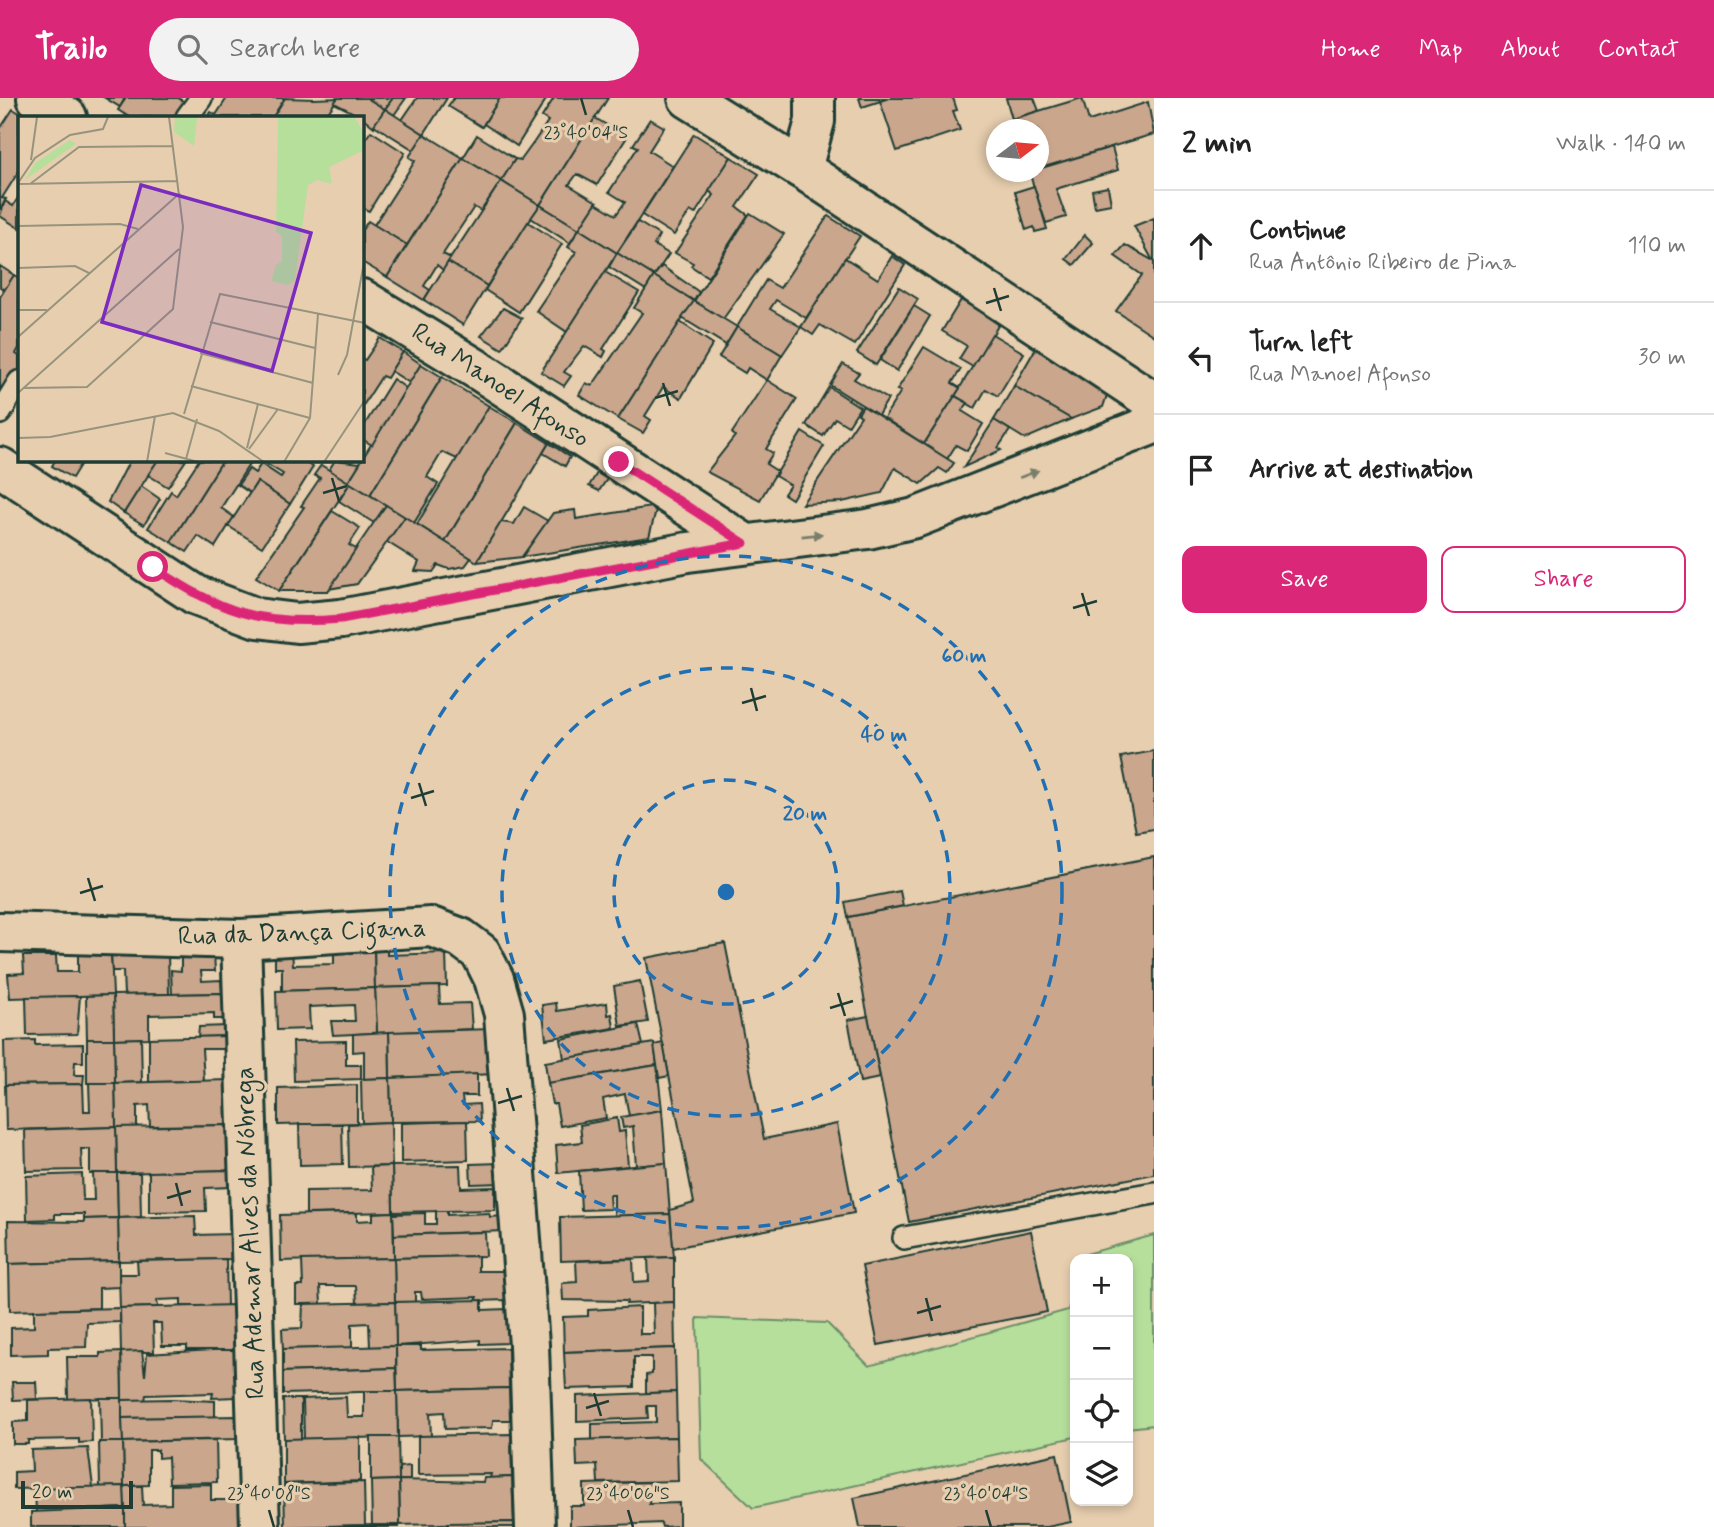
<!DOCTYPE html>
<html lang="en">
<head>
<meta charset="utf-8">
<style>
  :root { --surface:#fff; --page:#f2f2f2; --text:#222; --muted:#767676; --line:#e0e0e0; --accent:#db2777 }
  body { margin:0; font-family:Mynerve,sans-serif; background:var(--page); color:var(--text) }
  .controls { position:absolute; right:21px; bottom:21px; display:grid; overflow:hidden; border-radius:14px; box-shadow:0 4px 10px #0003 }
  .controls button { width:63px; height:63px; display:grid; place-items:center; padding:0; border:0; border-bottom:2px solid var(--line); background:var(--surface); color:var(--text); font:35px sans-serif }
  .compass { position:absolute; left:986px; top:21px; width:63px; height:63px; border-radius:50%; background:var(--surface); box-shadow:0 4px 10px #0003; rotate:74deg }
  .scale { position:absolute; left:21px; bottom:18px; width:112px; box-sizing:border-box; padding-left:7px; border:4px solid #1f3d34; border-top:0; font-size:19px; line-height:24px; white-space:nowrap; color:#1f3d34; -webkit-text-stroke:5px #e7ceaf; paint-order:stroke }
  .stop { position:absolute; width:21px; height:21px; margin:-16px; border:5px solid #db2777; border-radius:50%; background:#fff }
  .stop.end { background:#db2777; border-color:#fff; box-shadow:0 2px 7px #0008 }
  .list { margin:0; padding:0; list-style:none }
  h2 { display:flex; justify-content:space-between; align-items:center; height:91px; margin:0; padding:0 28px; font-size:30px }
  h2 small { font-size:23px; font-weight:400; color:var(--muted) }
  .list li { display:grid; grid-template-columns:46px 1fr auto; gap:21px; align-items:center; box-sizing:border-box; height:112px; padding:0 28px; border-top:2px solid var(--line) }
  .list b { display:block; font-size:26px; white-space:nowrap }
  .list p { margin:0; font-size:23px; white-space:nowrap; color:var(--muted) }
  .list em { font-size:23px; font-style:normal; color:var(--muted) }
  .actions { display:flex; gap:14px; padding:21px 28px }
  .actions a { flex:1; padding:16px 0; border:2px solid var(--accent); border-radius:14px; text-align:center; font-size:24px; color:var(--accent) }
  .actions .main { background:var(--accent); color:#fff }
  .icon { flex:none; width:38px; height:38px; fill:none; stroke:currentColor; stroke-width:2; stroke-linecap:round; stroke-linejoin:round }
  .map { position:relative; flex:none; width:1154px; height:1429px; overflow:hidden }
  header { display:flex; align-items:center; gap:42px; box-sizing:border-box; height:98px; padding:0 35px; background:var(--accent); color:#fff }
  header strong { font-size:33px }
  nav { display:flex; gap:38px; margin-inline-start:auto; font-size:24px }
  .search { width:490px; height:63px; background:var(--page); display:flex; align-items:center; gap:18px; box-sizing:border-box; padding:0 24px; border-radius:38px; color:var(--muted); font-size:26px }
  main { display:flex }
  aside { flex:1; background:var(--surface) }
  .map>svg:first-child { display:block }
  .green { fill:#b6df9c; stroke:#6a8e68; stroke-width:2 }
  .building { fill:#caa68d; stroke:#1f3d34; stroke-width:2 }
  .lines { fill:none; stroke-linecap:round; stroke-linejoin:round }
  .service-casing { stroke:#1f3d34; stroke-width:26 }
  .minor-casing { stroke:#1f3d34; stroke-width:44 }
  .tertiary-casing { stroke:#1f3d34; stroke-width:44 }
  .service { stroke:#e7ceaf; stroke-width:21 }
  .minor { stroke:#e7ceaf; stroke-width:38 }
  .tertiary { stroke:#e7ceaf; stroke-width:38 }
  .oneway { fill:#797e6b }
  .route { stroke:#db2777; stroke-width:9 }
  .ticks { fill:none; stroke:#1f3d34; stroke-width:2.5 }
  .ring { fill:none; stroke:#1f6fb2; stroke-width:3.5; stroke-dasharray:12 9 }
  .labels { text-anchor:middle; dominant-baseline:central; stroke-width:6; stroke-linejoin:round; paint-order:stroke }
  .street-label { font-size:26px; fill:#1f3d34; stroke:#e7ceaf }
  .inset-road { fill:none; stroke:#97947e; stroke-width:2 }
  .view { fill:#7b2cbf; fill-opacity:0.15; stroke:#7b2cbf; stroke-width:3.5 }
  .inset-edge { fill:none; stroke:#1f3d34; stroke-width:3.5 }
  .ticks-label { font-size:18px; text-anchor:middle; fill:#1f3d34; stroke:#e7ceaf; stroke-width:6; stroke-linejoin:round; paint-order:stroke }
  .centre { fill:#1f6fb2; stroke:#e7ceaf; stroke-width:3.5 }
  .ring-label { font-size:21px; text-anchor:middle; font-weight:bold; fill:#1f6fb2; stroke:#e7ceaf; stroke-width:6; stroke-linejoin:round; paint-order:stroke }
</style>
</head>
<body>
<header>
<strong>Trailo</strong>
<div class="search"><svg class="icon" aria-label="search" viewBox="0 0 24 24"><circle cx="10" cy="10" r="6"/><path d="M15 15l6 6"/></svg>Search here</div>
<nav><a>Home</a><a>Map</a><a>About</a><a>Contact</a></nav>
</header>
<main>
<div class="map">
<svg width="1154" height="1429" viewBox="0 0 1154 1429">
  <rect width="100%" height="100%" fill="#e7ceaf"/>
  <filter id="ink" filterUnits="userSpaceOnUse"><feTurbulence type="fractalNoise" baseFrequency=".0143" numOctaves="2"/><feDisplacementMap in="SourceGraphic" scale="14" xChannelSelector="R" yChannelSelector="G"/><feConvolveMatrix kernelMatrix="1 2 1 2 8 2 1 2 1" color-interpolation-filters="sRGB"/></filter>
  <g filter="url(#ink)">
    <g class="green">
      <path d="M1154 1137V1327L1128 1330V1161H1084L1086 1156Z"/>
      <path d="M1075 1190V1339L753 1410 701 1361 697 1220 827 1225 869 1268 1068 1212Z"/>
    </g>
    <g class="building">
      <path d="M105 0H125L120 9Z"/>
      <path d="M126 0H178L188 6 180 19H129L118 12Z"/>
      <path d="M227 0H285L273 19H208L211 14 216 17Z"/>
      <path d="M285 0 314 1 338 0 325 19H273Z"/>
      <path d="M338 0H367L385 11 374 29 362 19 334 5Z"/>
      <path d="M367 0H393L385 11Z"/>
      <path d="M393 0H406L394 17 385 11Z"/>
      <path d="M417 0H447L424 36 402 22Z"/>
      <path d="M454 0H500L482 29 448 8Z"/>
      <path d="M500 0H547L517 48 484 26Z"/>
      <path d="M554 0H608L540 107 501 83 515 61 521 62 534 44 548 23 542 19Z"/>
      <path d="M859 0H890L862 9Z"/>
      <path d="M889 0H953L957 12 953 13 960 32 897 53 880 3Z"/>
      <path d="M1006 0H1034L1039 13 1012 21Z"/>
      <path d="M1082 0 1089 23 1148 4 1154 36 1038 71V32H1016L1012 21Z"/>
      <path d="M13 11 26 19H19V73L2 100 6 101 0 112V31Z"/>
      <path d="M385 11 424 36 414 52 374 27Z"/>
      <path d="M595 20 627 39 597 87 577 76 569 87 597 104 579 131 540 107Z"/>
      <path d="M650 21 664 29 649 53 673 68 617 155 579 131 596 105 616 117 625 104 609 94 638 49 633 47Z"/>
      <path d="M371 33 405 55 369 113 362 110V46Z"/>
      <path d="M424 36 463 60 407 147 374 127 415 63 409 59Z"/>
      <path d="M694 36 731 59 695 116 690 113 674 137 642 117Z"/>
      <path d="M477 37 515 61 501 83 463 60Z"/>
      <path d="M1112 49 1118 72 1056 91 1066 119 1046 125 1029 74H1038V71Z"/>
      <path d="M731 59 759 76 737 109 748 117 708 179 691 168 693 165 675 155 714 97 709 93Z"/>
      <path d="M463 60 501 83 481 113 474 109 443 156 451 160 443 172 437 167 424 188 430 192 424 202 387 179Z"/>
      <path d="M501 83 540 107 487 188 448 164Z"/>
      <path d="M1034 88 1047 131 1035 134 1034 129 1026 132 1015 94Z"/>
      <path d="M1108 89 1111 106 1095 109 1092 92Z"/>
      <path d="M19 98V130L0 118 5 103 13 108Z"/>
      <path d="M540 107 579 131 570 145 531 120Z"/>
      <path d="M750 115 784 136 723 221 694 203Z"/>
      <path d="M828 118 860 138 806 220 776 202 770 211 801 229 782 257 737 229 766 182 780 190Z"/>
      <path d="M1154 120V163H1153L1134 128Z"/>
      <path d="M368 123 407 147 387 179 362 164V132Z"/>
      <path d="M528 124 562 146 519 214 485 192Z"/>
      <path d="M638 124 659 137 654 147 669 156 654 178 617 155Z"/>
      <path d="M579 131 617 155 567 234 536 213 576 154 568 149Z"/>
      <path d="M1085 137 1093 145 1074 167 1066 161Z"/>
      <path d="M1125 147 1154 163V238L1116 213 1142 177 1115 158Z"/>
      <path d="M617 155 654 178 646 192 609 169Z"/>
      <path d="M892 158 905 167 855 247 820 227 813 237 801 229 845 160 878 181Z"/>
      <path d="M448 164 487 188 463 227 424 202Z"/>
      <path d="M0 168 14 177 5 192 0 189Z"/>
      <path d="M662 168 699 194 694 203 654 178Z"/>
      <path d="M605 174 639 194 603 251 606 253 603 259 584 248 564 274 571 278 564 288 541 274Z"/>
      <path d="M14 177 19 180V250L16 256 19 258V274L0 299V199Z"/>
      <path d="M654 178 694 203 618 321 579 297 586 285 592 288 642 215 634 210Z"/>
      <path d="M899 189 918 201 876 267 857 255Z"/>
      <path d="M961 202 999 226 973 269 959 261 967 248 942 233Z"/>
      <path d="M694 203 737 229 726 247 682 220Z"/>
      <path d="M914 208 930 218 897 273 880 262Z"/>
      <path d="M503 210 522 220 502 251 481 238Z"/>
      <path d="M680 224 713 246 681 300 663 289 645 318 651 322 643 335 618 321Z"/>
      <path d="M737 229 782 257 767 282 748 270 745 275 719 259Z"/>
      <path d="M992 236 1024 255 998 298 986 291 975 310 955 298Z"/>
      <path d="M380 240 403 254 387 280 382 278 362 309V261L365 262Z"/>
      <path d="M924 249 961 271 952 285 960 290 924 346 884 320 901 293 897 292Z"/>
      <path d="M1036 250 1108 294 1103 309 1071 321 1014 288Z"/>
      <path d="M403 254 421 266 410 285 391 273Z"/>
      <path d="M421 266 442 279 370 397 348 384Z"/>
      <path d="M843 266 859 275 854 281 888 301 878 317 830 287Z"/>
      <path d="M442 279 489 308 457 361 442 354 427 379 438 386 414 425 370 397Z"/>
      <path d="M393 281 406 290 372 347 362 341V331Z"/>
      <path d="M767 282 797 301 766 351 773 355 766 366 777 373 760 402 707 374 735 338 732 335Z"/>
      <path d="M1014 288 1071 321 1025 341 994 322Z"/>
      <path d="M829 289 860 309 848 328 835 320 823 338 806 327Z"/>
      <path d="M955 298 968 305 962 313 983 326 967 353 956 347 947 361 924 346Z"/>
      <path d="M489 308 517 325 445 444 417 426Z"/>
      <path d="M863 308 954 365 947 375 939 370 921 386 895 370 882 395 842 404 802 406 861 318 858 316Z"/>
      <path d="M994 322 1010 332 998 350 1001 352 964 369Z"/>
      <path d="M517 325 549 345 477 464 445 444Z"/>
      <path d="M802 334 824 348 792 401 784 396 790 387 775 378Z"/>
      <path d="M549 345 570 359 565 368 543 355Z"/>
      <path d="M55 362H83L72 380 52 368Z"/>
      <path d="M130 362H158L124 415 108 404Z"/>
      <path d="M158 362H186L168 389 148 377Z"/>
      <path d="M199 362H223L171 444 148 430 171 393 176 397Z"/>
      <path d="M223 362 250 365 221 410 234 419 215 449 198 438 187 454 171 444Z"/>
      <path d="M260 362H301L313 369 290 406 257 384 250 395 238 387 249 371 255 375 261 366 281 379 283 376Z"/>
      <path d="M335 362 360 365 348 384 329 372Z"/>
      <path d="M321 367 350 385 279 493 256 479 304 409 301 408 320 380 314 377Z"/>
      <path d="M597 375 607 381 599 393 589 388Z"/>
      <path d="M257 384 290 406 262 449 228 428Z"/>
      <path d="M350 385 386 407 374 425 339 403Z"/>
      <path d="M141 388 160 401 144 427 124 415Z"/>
      <path d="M386 407 405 419 357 486 328 491Z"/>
      <path d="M524 409 548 423 522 459 477 464 501 424 514 426Z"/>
      <path d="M651 409 656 412 649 439 522 459 553 415 575 412 576 421Z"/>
      <path d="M332 413 360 430 349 447 356 451 328 493H279Z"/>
      <path d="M405 419 471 460 465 468 449 471 438 467 433 474 415 473 419 464 387 444Z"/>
      <path d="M1154 653V731L1136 734 1121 659Z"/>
      <path d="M1154 759V1076L909 1124 848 819Z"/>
      <path d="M900 793 903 808 848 819 845 804Z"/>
      <path d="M725 845 764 1041 837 1026 854 1115 673 1150 670 1112 694 1105 646 860Z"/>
      <path d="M374 846 375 890 282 893V870H275V852L292 851 293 867 334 866V849Z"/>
      <path d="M374 846H387V857L446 855 447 888 375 890Z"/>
      <path d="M111 854 113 897 10 900 8 876 24 875 23 858H56L57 874H78V855Z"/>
      <path d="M111 854 168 855 169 896 124 897 123 873H112Z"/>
      <path d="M181 855H214L215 873H201L202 883 221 882 222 895 172 896 171 872 181 873Z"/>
      <path d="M640 883 648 924 620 928 614 888Z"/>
      <path d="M439 888 440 906 470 905 472 931 377 935 375 890Z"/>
      <path d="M375 890 377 935 333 937 331 923H355L354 907 309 909 310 931 277 932 276 893Z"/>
      <path d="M226 895 227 921H214V915L149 917V940L114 941 113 897Z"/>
      <path d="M113 897 114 941H87L86 898Z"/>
      <path d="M80 898 77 936 27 937 26 899Z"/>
      <path d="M556 905 557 913 607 905 608 917 612 916 614 930 546 941 542 907Z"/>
      <path d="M868 918 880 980 860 984 848 922Z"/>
      <path d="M638 926 643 947 564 961 561 941Z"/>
      <path d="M227 928 228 938 198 939 199 929Z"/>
      <path d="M492 931 497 976 390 980 389 934Z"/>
      <path d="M389 934 390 980 364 981V953L353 954V936Z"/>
      <path d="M228 938V951H202L204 983 149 984V940Z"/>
      <path d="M141 940 142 984 115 985 114 941Z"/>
      <path d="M87 941H114L115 985H87Z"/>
      <path d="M35 942V947L83 946V964H75L74 977H84L83 986 5 987 4 943Z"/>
      <path d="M346 943V967H361V981L294 983 293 944Z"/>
      <path d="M654 945 657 967 548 985 545 964Z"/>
      <path d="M663 945 669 978 659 980 654 947Z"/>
      <path d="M657 967 662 1012 629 1018 625 996 603 1001 606 1020 560 1028 556 1006H552L548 985Z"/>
      <path d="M477 976V998H462L463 1007 479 1006 480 1023 391 1024 390 980Z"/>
      <path d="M390 980 391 1024 362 1025 361 981Z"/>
      <path d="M229 982 230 1027 150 1028 149 1007 137 1008V1029H116L115 985Z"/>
      <path d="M89 985H115L116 1029 6 1032 5 987 83 986 84 1013H90Z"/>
      <path d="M357 987V1025L278 1027V990Z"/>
      <path d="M662 1012 666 1065 636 1068 633 1028 623 1030 621 1019Z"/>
      <path d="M617 1020 619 1034 625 1033 628 1068 558 1075 556 1047 582 1044 580 1027Z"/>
      <path d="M467 1023 468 1062 401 1064V1025Z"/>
      <path d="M391 1024 392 1068 349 1069 348 1026Z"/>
      <path d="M299 1026H342L343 1066 300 1067Z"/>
      <path d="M230 1027 231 1072 117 1075 116 1029Z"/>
      <path d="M116 1029 117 1075 90 1076V1051H81L82 1072 26 1073 25 1032Z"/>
      <path d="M501 1065 502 1085 471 1086 470 1066Z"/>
      <path d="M666 1065 670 1116 614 1118V1097H609L610 1111 581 1112 579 1073Z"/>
      <path d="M460 1067 461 1090 495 1089V1112L393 1114 392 1068Z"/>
      <path d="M392 1068 393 1114 306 1116V1093L372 1092 371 1069Z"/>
      <path d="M231 1072 232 1089 205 1090 206 1113 149 1114V1074Z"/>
      <path d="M93 1075H117L118 1120 84 1121V1116H55V1121L27 1122 26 1078 82 1076 83 1102H94Z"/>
      <path d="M117 1075H140L141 1119 118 1120Z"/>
      <path d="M436 1113H447V1117L489 1115 490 1119 504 1118 505 1133 394 1137 393 1116 425 1115V1126H436Z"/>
      <path d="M393 1114 394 1160 281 1163 280 1117 357 1115V1123L373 1122V1115Z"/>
      <path d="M670 1116 674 1159 561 1163 560 1119Z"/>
      <path d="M195 1118 196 1137 233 1136V1161L119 1163 118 1120Z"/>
      <path d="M118 1120 119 1163 9 1166 8 1123 84 1124V1121Z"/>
      <path d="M1031 1133 1047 1214 878 1247 862 1168Z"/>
      <path d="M485 1134 486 1158 394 1160V1137Z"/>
      <path d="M478 1158V1173H506V1202L477 1203V1199L422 1201 421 1194H415V1204H395L394 1160Z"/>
      <path d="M674 1159V1204L626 1206 627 1203 563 1202 562 1185 577 1184 576 1163 633 1161 634 1184 649 1183 648 1160Z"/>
      <path d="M394 1160 395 1204 357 1205 356 1188H320L321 1206H296V1188H303L302 1162Z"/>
      <path d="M226 1161 227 1208H181V1201L157 1202 158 1209 120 1210 119 1176H138L137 1163Z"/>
      <path d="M119 1163V1189L99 1190V1210L10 1213 9 1166Z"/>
      <path d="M482 1202V1212L507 1211 508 1245 480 1246V1242L396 1248 395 1204Z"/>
      <path d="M395 1204 396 1248 370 1249 369 1225 352 1226V1250L283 1251 282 1231 302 1230 303 1206Z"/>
      <path d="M674 1204 675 1250 564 1254 563 1219 588 1218V1212L640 1209V1236H654L653 1205Z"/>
      <path d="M234 1207 236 1252H187V1248H162L161 1225H153L154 1254H121L120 1210Z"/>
      <path d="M120 1210V1224L87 1225 86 1249 48 1250V1256L11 1257V1230L34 1229V1212Z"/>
      <path d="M396 1248V1270L283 1274V1251Z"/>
      <path d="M396 1248H421V1252L508 1250 509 1290 397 1293Z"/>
      <path d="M675 1250 676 1294 646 1295V1277L652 1276V1259H634V1289L566 1291 564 1254Z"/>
      <path d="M213 1252H236V1299L212 1300 213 1295 146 1297 145 1302H122L121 1254 142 1253 145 1278 147 1256Z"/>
      <path d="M121 1254 122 1300 68 1301 67 1259H100V1255Z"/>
      <path d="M396 1270 397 1293 283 1296V1274Z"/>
      <path d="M12 1284H36L37 1301 13 1302Z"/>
      <path d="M509 1290 510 1322H493L492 1330 445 1331 444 1314 430 1315 431 1338 398 1339 397 1293Z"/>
      <path d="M364 1293H397L398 1339 304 1341 303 1301 346 1299 347 1319H364Z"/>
      <path d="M676 1294 677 1339 592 1342V1326L656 1324V1308H647L648 1320 577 1323V1298Z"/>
      <path d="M91 1300 92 1344 79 1345V1341L28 1342V1346H13V1324L28 1323V1302Z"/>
      <path d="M100 1300H122L123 1344H101Z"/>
      <path d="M172 1301 215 1303V1319L122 1320V1302Z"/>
      <path d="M283 1301H301V1341H284Z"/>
      <path d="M237 1318V1341L123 1344 122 1320Z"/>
      <path d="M511 1336 512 1379 490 1380 491 1376 418 1377V1338Z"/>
      <path d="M360 1339V1383L284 1386V1341Z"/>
      <path d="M371 1339H398L399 1382 371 1383Z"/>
      <path d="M677 1339 678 1383 598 1385 597 1367 577 1368 576 1342Z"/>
      <path d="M216 1342 217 1384 169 1385 168 1359 158 1360V1352H149V1387L124 1388 123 1344Z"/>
      <path d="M99 1344H123L124 1388 100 1389Z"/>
      <path d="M88 1350 93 1389 14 1391V1374L32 1373 31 1352Z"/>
      <path d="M1057 1356 1071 1424 1047 1429H860L854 1400Z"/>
      <path d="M410 1368V1382H399V1369Z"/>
      <path d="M512 1379 514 1424 400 1427 399 1382 483 1384 484 1380Z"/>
      <path d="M399 1382 400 1427H372L371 1383Z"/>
      <path d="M364 1384 365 1427 285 1429 284 1386Z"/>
      <path d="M650 1384 649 1406 679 1405V1428L662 1429 661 1425 570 1429V1408H584V1386Z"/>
      <path d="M211 1386V1402H239V1429H125L124 1388H142L143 1407 171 1406V1387Z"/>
      <path d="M124 1388 125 1410 36 1414 35 1390Z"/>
      <path d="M125 1410V1429H31V1414Z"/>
      <path d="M514 1424V1429H448V1425Z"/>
      <path d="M372 1427 400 1429H298Z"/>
    </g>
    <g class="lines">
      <g class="service-casing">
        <g id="service">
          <path d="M187 19 201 0"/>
          <path d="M0 315 19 284"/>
          <path d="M904 1140 1154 1095"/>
        </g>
      </g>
      <g class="minor-casing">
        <g id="minor">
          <path d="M37 0 67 19"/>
          <path d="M802 71 815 23V0"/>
          <path d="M362 201 483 275 744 445"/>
          <path d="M0 369 196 497 257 520 297 525 341 521 688 454 868 431 915 420 1154 326"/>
          <path d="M0 834 241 841 431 829 461 840 481 855 494 881 504 916 529 1247 535 1429"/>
          <path d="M241 841 260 1429"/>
        </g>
      </g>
      <g class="tertiary-casing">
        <path id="tertiary" d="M688 0 802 71 1154 304"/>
      </g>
      <use href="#service" class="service"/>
      <use href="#minor" class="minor"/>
      <use href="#tertiary" class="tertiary"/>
    </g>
    <defs><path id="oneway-solid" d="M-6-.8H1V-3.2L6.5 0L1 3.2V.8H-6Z" transform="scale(1.75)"/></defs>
    <g class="oneway">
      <use href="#oneway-solid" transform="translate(1029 376) rotate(-21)"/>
      <use href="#oneway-solid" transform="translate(812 437) rotate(-6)"/>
    </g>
  </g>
  <g class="lines" filter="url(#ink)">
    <path class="route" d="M153 469C221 514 258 528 341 521L744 445 619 364"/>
  </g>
  <path class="ticks" d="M581 0 586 17M994 190 1001 213M986 205 1009 198M663 285 670 308M655 300 678 293M332 380 339 403M323 395 347 388M1082 495 1089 518M1073 510 1097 503M751 590 757 613M742 605 766 598M419 685 426 708M411 700 434 693M88 780 95 803M80 795 103 788M838 895 845 918M830 910 853 903M507 990 514 1013M498 1005 522 998M176 1085 182 1108M167 1100 191 1093M926 1200 932 1223M917 1215 941 1208M594 1295 601 1318M586 1310 609 1303M269 1412 274 1429M628 1412 633 1429M986 1412 991 1429"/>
  <g class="ring">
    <circle cx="726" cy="794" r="112"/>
    <circle cx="726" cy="794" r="224"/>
    <circle cx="726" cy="794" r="336"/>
  </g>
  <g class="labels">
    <g class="street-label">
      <text transform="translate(500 288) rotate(33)">Rua Manoel Afonso</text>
      <text transform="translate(302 835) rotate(-2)">Rua da Dança Cigana</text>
      <text transform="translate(251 1135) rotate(-92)">Rua Ademar Alves da Nóbrega</text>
    </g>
  </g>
  <g transform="translate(18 18)">
    <rect width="346" height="346" fill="#e7ceaf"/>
    <path d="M157 1 179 2 176 30 156 16ZM260 1H337L346 18V34L311 51 314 68 299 64 290 69 277 164 270 169 253 165 258 149 264 145V120L258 116ZM52 24 58 28 7 64 17 47Z" fill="#b6df9c"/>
    <path class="inset-road" d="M13 44 19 1M0 67 17 42 52 19 85 13 90 1M0 68 160 65M12 68 61 31 155 30M0 110 102 108 120 113M0 152 57 150 71 157M0 194H29M192 206 297 232M0 221 162 77M182 237 295 267M320 259 329 239 347 141M173 270 292 302M6 272 69 271 155 193 165 111 151 1M0 277 161 133M166 298 202 178 347 207M0 322 32 321 155 297 201 315 246 346M229 332 240 288M231 333 260 293M147 337 180 346M168 343 179 303M129 346 137 300M266 346 292 302 300 198M306 346 347 284"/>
    <path class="view" d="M123 69 293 117 254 255 84 206Z"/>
    <rect width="346" height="346" class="inset-edge"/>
  </g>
  <g class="ticks-label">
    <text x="586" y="40">23°40'04"S</text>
    <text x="269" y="1401">23°40'08"S</text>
    <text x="628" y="1401">23°40'06"S</text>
    <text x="986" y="1401">23°40'04"S</text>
  </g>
  <circle cx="726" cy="794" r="10" class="centre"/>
  <g class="ring-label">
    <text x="964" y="564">60 m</text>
    <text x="884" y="643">40 m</text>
    <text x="805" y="722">20 m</text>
  </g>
</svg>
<div class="controls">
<button>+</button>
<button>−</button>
<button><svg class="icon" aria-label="locate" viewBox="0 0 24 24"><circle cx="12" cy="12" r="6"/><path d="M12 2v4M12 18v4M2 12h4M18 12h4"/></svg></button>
<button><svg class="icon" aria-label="layers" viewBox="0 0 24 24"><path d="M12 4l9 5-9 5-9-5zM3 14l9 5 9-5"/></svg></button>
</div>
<svg class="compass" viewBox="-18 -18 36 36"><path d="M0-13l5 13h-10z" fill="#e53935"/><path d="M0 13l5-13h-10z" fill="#767676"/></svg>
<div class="scale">20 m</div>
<div class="stop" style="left:153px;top:469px"></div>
<div class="stop end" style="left:619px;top:364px"></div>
</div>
<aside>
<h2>2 min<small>Walk · 140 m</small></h2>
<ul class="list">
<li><svg class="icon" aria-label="ahead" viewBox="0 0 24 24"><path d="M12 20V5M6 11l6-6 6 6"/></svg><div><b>Continue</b><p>Rua Antônio Ribeiro de Pina</p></div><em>110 m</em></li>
<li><svg class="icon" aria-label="left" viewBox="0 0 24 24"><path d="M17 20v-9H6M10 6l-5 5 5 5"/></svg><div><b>Turn left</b><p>Rua Manoel Afonso</p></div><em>30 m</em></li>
<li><svg class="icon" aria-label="arrive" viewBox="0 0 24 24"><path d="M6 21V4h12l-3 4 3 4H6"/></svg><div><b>Arrive at destination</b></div></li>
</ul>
<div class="actions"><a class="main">Save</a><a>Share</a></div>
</aside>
</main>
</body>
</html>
